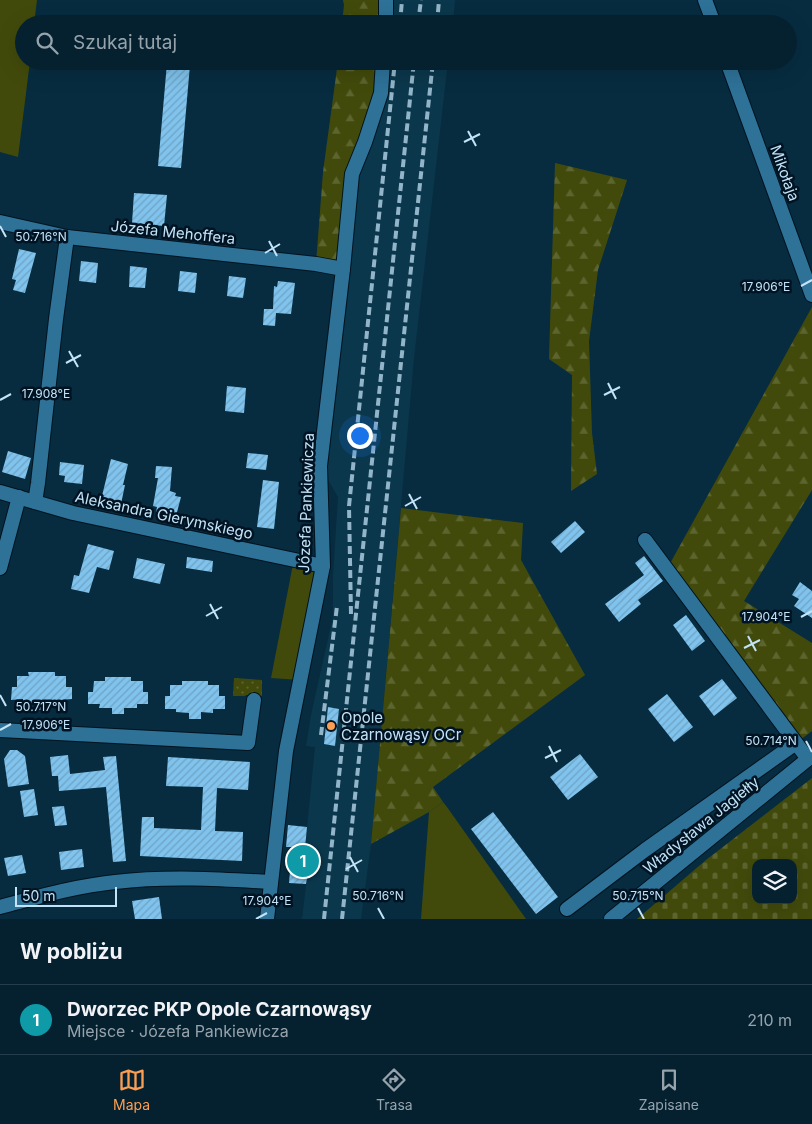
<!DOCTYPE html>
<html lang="pl">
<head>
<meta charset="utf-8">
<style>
  :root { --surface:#052130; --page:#132e3c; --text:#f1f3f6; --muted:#97a3ab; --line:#263e4c; --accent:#fc9e52 }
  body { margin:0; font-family:Inter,sans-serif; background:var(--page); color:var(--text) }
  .controls { position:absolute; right:15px; bottom:15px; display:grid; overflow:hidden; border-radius:10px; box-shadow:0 5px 20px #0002 }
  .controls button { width:45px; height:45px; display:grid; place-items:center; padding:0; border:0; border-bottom:1px solid var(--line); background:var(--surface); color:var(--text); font:25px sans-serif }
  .scale { position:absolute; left:15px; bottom:12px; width:102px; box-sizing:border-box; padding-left:5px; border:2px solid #c2e3f8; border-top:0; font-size:14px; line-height:18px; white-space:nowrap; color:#c2e3f8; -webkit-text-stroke:4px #001322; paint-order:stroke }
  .you { position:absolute; left:359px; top:435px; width:18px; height:18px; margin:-12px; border:4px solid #fff; border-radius:50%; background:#1a73e8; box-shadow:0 0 0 8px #1a73e833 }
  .badge { display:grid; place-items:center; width:32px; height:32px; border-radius:50%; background:var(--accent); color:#fff; font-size:16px; font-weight:700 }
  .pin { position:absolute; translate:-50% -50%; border:2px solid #fff; box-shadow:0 1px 5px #0006 }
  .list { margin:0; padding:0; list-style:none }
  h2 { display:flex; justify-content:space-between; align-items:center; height:65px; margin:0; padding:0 20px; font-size:21px }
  h2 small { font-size:16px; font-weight:400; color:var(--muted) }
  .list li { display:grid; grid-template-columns:32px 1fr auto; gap:15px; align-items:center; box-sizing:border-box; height:70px; padding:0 20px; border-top:1px solid var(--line) }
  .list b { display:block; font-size:19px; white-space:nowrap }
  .list p { margin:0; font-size:16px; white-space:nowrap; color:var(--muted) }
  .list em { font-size:16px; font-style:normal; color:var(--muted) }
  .icon { flex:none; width:28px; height:28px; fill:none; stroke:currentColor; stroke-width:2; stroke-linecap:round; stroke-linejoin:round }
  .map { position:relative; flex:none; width:812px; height:919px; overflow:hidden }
  .search { position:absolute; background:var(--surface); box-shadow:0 5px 20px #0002; left:15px; right:15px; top:15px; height:55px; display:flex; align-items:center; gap:12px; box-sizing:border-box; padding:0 18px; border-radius:28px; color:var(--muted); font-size:19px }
  .sheet { height:135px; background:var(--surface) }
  nav { display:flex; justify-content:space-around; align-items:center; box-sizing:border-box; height:70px; border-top:1px solid var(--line); background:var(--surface); font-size:14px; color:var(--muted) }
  nav a { display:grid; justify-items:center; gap:2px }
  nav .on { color:var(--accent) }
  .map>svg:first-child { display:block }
  .built { fill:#0b374c }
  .grass { fill:#424a0b }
  .forest { fill:url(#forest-firs) }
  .cemetery { fill:url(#cemetery-stones); fill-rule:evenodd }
  .park { fill:url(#park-dots) }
  .building { fill:url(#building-hatch) }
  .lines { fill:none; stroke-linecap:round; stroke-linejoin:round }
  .minor-casing { stroke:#01131f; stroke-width:16 }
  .minor { stroke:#2e7298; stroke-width:14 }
  .rail { stroke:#93b5c9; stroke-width:4; stroke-dasharray:8 4; stroke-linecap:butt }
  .ticks { fill:none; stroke:#c2e3f8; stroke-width:2 }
  .poi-dot { fill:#fc9e52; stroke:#001322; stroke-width:2 }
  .labels { text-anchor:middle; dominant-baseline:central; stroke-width:5; stroke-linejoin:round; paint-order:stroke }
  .street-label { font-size:15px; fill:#c2e3f8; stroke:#001322 }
  .poi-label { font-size:15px; fill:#c2e3f8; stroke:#001322; text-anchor:start }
  .ticks-label { font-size:12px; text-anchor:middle; fill:#c2e3f8; stroke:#001322; stroke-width:5; stroke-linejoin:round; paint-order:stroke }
</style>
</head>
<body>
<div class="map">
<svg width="812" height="919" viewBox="0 0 812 919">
  <defs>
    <pattern id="forest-firs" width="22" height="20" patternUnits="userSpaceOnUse" patternTransform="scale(1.25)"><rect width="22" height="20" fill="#424a0b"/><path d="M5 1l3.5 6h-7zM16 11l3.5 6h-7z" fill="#5c642f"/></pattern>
    <pattern id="cemetery-stones" width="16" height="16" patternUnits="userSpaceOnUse" patternTransform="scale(1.25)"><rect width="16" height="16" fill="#424a0b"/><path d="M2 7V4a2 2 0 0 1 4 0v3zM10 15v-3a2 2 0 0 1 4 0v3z" fill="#5c642f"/></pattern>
    <pattern id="park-dots" width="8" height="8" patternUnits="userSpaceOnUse" patternTransform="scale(1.25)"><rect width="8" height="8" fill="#424a0b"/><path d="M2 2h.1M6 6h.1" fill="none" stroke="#5c642f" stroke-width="1.8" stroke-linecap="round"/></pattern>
    <pattern id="building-hatch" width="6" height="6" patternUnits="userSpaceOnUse" patternTransform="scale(1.25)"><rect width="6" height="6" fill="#80c3ed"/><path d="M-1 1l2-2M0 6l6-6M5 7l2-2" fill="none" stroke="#6ea3c4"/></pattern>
  </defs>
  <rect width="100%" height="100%" fill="#072c40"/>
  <g class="built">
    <path d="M386 0H455L453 24H386Z"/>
    <path d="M383 61H448L414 358 371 844 361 919H302L307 878H308L310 868H314L316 853 309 852V848H305L315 747 306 746 311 715 333 617V577L338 497 320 466 352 174Z"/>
  </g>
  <g class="grass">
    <path d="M0 0H37L34 24H24V61H30L18 157 0 152Z"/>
    <path d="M294 559 323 566 300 680 271 678Z"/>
    <path d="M443 802 447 807 526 919H421L429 812Z"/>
  </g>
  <g class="forest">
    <path d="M343 0H386V24H342L344 5Z"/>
    <path d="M338 61H383L352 174 343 269 316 264 323 172Z"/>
    <path d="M555 163 627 180 598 270 589 341 592 433 597 474 571 491 572 375 549 359Z"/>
    <path d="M812 307V490L744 601 812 643V731L796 743 667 569Z"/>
    <path d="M401 508 523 523 521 560 585 675 433 787 443 802 429 812 371 844Z"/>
  </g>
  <path class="cemetery" d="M812 778V919H637L706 860ZM756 863H793V900H756Z"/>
  <path class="park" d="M234 678 262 680V696L246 695 245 696H233Z"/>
  <g class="building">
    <path d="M167 63 190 65 181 168 158 166Z"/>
    <path d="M134 193 167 195 164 226 132 223Z"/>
    <path d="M19 249 36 253 25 293 13 290 16 280 12 279Z"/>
    <path d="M81 261 98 263 96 283 79 281Z"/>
    <path d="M130 266 147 268 145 288 129 287Z"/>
    <path d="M180 271 197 273 195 293 178 291Z"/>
    <path d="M229 276 246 278 243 298 227 296Z"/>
    <path d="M278 281 295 283 291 314 276 313 275 326 263 325 264 309H273L274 286 277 287Z"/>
    <path d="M227 386 246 388 244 413 225 411Z"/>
    <path d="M8 451 31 458 25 479 2 472Z"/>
    <path d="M248 453 268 455 266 470 246 468Z"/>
    <path d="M111 459 128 464 123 485H125L121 504 101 500Z"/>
    <path d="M60 462 84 465 82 484 64 482 65 476 59 475Z"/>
    <path d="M156 466 172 467 170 491 176 493 175 496 181 497 176 516 156 512 157 507 153 506 158 478H155Z"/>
    <path d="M263 480 279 482 274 529 257 527Z"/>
    <path d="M575 521 585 532 561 553 551 542Z"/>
    <path d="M88 544 114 551 109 570 97 567 89 593 71 589 74 575 79 576Z"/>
    <path d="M644 556 663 581 638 600 641 604 619 622 605 604 644 575 635 563Z"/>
    <path d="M187 557 213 561 212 572 186 568Z"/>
    <path d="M137 558 165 564 160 584 133 578Z"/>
    <path d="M800 582 812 591V618L794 606 799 599 792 595Z"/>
    <path d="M686 615 705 641 692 651 673 625Z"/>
    <path d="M28 672H55V676H66V687H72V699L60 700V703H48V710H36V703H23V699L11 700 12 687H17V676H29Z"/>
    <path d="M105 677H131V681H143V692H148V704H137V708H124V714H112V708H99L100 704H88V692H93L94 681H105Z"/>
    <path d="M722 679 737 698 714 716 699 696Z"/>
    <path d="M182 681H208V685H219V696H225V709H213V713L201 712V719H189V713L176 712V709H165V696H170V685H182Z"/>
    <path d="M667 694 693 727 674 742 648 709Z"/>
    <path d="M328 707 339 709 335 746 324 744Z"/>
    <path d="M10 750H17L25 756 29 784 8 787 4 759Z"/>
    <path d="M580 754 598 777 568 800 550 777Z"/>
    <path d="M68 755 70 774 105 770 103 757 116 756 126 861 113 862 106 787 59 791 58 776H52L50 757Z"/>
    <path d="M168 757 250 762 248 790 217 788 215 831 243 832 242 861 140 856 142 817H154V828L201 830 203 787 166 786Z"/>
    <path d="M34 789 38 815 24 817 20 791Z"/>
    <path d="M64 806 67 825 55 826 52 807Z"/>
    <path d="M493 812 558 897 536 914 471 829Z"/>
    <path d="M288 825 307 827 305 848H309V852L316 853 314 869 310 868 308 878H307L306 884 289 883 292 847H286Z"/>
    <path d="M82 849 84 867 61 870 59 852Z"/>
    <path d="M22 855 26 873 8 876 4 858Z"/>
    <path d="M159 897 162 919H135L132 901Z"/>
  </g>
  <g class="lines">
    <g class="minor-casing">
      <g id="minor">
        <path d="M705 0 714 24"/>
        <path d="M386 24V0"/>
        <path d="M727 61 812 295"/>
        <path d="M0 222 67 237 316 264 343 269"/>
        <path d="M0 492 73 513 323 566"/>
        <path d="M35 502 38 483 56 319 67 237"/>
        <path d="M645 540 808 759"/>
        <path d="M0 568 19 497"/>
        <path d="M0 730 248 743 254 700"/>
        <path d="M0 907C38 897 76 886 115 882 167 876 219 879 271 882"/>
        <path d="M567 909 645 850 796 743"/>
        <path d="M267 919 286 751 323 566 320 466 343 269 352 174 365 142 381 93 383 61"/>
        <path d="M611 919 808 759 812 757"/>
      </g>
    </g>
    <use href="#minor" class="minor"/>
    <g class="rail">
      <path d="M400 24 402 0"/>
      <path d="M418 24 421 0"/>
      <path d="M437 24 439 0"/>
      <path d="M351 614 349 506 395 61"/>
      <path d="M321 735 337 606"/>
      <path d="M324 919 414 61"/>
      <path d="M342 919 433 61"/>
    </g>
  </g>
  <path class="ticks" d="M468 131 476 146M464 142 480 134M0 226 6 237M269 241 277 256M265 253 280 244M801 286 812 280M69 351 78 367M66 363 81 355M608 383 616 399M604 395 620 387M0 400 11 394M409 494 417 509M405 506 421 497M210 604 218 619M206 616 222 607M801 617 812 611M748 636 756 651M744 648 760 640M0 695 6 706M0 730 11 724M806 741 812 752M549 746 557 762M545 758 561 750M350 857 358 872M346 869 362 860M378 908 384 919M638 908 644 919M256 919 267 913"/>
  <circle class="poi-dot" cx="331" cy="726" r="5"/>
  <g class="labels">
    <g class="street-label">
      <text transform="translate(785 173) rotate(70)">Mikołaja</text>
      <text transform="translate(173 232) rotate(6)">Józefa Mehoffera</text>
      <text transform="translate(306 503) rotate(-88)">Józefa Pankiewicza</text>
      <text transform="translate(164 515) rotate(12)">Aleksandra Gierymskiego</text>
      <text transform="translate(701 825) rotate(-39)">Władysława Jagiełły</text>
    </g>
    <g class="poi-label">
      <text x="341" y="717">Opole<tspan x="341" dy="17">Czarnowąsy OCr</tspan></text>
    </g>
  </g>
  <g class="ticks-label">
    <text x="41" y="241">50.716°N</text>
    <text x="766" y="291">17.906°E</text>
    <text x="46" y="398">17.908°E</text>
    <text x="766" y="621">17.904°E</text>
    <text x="41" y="711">50.717°N</text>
    <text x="46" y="729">17.906°E</text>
    <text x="771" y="745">50.714°N</text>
    <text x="378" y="900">50.716°N</text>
    <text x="638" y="900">50.715°N</text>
    <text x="267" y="905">17.904°E</text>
  </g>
</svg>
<div class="controls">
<button><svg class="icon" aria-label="layers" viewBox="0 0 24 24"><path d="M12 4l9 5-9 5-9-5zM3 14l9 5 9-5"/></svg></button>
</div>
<div class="scale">50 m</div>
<div class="you"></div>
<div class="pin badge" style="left:303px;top:861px;background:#0f9aa8">1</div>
<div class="search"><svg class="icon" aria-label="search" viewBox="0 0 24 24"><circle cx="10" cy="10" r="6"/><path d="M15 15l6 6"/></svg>Szukaj tutaj</div>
</div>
<section class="sheet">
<h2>W pobliżu<small></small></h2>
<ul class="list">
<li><span class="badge" style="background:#0f9aa8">1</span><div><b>Dworzec PKP Opole Czarnowąsy</b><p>Miejsce · Józefa Pankiewicza</p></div><em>210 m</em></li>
</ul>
</section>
<nav>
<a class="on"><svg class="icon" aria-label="map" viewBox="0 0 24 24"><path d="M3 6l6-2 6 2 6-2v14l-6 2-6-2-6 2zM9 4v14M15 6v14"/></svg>Mapa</a>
<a><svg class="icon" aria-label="directions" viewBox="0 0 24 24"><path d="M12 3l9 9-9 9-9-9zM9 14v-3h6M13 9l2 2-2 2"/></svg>Trasa</a>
<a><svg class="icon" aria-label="saved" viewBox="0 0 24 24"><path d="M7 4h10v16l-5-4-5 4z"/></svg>Zapisane</a>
</nav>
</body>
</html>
